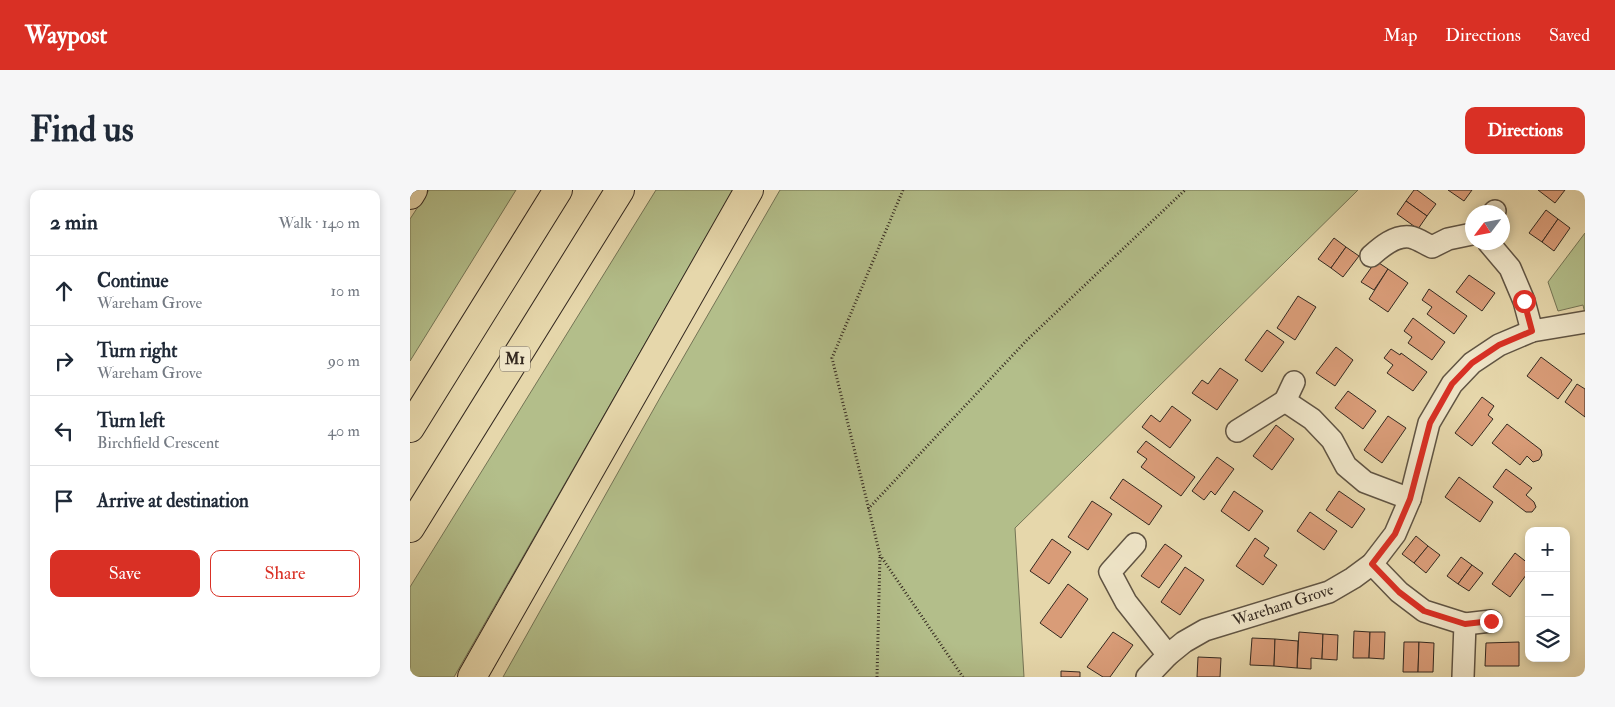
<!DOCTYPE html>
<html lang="en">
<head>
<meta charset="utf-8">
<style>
  :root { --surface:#fff; --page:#f6f6f7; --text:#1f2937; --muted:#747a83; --line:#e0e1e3; --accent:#d93025 }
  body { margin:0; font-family:"IM FELL Double Pica",serif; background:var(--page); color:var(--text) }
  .controls { position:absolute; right:15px; bottom:15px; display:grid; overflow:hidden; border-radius:10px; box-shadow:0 2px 8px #0003 }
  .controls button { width:45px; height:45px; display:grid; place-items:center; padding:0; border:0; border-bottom:1px solid var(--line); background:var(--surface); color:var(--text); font:25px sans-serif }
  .compass { position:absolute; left:1055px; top:15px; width:45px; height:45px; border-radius:50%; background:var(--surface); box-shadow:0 2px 8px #0003; rotate:238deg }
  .stop { position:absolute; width:15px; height:15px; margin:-11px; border:4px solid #d93025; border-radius:50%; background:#fff }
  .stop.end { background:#d93025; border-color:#fff; box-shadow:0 1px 5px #0008 }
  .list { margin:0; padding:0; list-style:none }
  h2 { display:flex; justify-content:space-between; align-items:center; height:65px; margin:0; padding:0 20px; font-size:21px }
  h2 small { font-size:16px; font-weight:400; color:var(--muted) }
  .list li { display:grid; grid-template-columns:32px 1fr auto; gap:15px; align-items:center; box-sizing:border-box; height:70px; padding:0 20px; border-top:1px solid var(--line) }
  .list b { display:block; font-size:19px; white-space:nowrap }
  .list p { margin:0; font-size:16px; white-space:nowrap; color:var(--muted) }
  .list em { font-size:16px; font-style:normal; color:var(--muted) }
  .actions { display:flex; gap:10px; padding:15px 20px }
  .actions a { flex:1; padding:11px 0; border:1px solid var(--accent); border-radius:10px; text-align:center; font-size:18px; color:var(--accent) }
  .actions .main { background:var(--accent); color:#fff }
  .icon { flex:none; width:28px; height:28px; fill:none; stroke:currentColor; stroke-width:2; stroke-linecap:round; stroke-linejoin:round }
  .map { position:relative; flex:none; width:1175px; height:487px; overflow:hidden; border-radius:10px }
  header { display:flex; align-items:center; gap:30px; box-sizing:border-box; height:70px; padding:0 25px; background:var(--accent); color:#fff }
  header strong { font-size:24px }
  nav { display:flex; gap:28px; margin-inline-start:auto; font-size:18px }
  .intro { display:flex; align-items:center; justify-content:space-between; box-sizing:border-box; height:120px; padding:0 30px }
  h1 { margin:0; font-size:35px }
  .button { padding:12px 22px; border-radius:10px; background:var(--accent); color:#fff; font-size:18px; font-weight:700 }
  main { display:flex; gap:30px; padding:0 30px }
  aside { flex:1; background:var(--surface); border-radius:10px; box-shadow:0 2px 8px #0003 }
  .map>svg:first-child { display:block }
  .green { fill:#b3be8a; stroke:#747455 }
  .building { fill:#d99c78; stroke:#342920 }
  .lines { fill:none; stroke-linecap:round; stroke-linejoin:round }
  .minor-casing { stroke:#605443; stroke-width:24 }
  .highway-casing { stroke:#342920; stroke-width:30 }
  .path { stroke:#342920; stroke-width:3; stroke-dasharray:1 2.5; stroke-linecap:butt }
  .minor { stroke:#efe5c8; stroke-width:21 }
  .highway { stroke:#e6d7ab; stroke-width:28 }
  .route { stroke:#d93025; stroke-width:6 }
  .labels { text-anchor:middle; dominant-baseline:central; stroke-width:4; stroke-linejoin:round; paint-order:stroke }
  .shield { fill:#efe5c8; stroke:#6c6152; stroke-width:1 }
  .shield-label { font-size:15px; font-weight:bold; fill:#342920 }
  .street-label { font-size:16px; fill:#342920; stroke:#efe5c8 }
</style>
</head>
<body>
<header>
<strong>Waypost</strong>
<nav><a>Map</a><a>Directions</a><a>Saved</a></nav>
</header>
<div class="intro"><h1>Find us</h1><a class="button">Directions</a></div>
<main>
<aside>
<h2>2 min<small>Walk · 140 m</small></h2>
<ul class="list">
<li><svg class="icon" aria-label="ahead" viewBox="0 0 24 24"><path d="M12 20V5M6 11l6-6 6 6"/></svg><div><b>Continue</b><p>Wareham Grove</p></div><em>10 m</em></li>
<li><svg class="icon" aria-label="right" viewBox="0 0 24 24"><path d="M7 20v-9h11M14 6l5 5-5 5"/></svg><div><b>Turn right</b><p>Wareham Grove</p></div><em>90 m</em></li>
<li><svg class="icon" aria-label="left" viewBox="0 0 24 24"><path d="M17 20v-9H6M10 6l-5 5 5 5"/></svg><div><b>Turn left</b><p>Birchfield Crescent</p></div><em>40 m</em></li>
<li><svg class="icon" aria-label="arrive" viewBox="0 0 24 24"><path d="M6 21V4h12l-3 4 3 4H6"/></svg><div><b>Arrive at destination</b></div></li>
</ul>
<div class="actions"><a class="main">Save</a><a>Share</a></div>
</aside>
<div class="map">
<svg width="1175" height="487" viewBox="0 0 1175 487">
  <rect width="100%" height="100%" fill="#e6d7ab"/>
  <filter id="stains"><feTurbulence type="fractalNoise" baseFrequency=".004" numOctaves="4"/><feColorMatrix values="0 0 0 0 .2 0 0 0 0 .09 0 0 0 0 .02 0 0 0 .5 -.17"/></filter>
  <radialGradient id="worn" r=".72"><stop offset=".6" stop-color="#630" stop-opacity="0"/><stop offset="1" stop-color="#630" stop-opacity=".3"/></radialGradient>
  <g class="green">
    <path d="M19 0H106L0 171V29Z"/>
    <path d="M246 0H323L44 487H0V397Z"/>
    <path d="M370 0H948L605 338 614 487H93L251 206Z"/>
    <path d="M1175 43V124L1173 115 1148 121 1138 92Z"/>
  </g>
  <g class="building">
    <path d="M1004 0H1007L1026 14 1017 26 996 11Z"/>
    <path d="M1038 0H1062L1054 11Z"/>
    <path d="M1128 0H1155L1145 13Z"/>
    <path d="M996 11 1017 26 1008 39 987 24Z"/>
    <path d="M1136 20 1148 29 1132 52 1119 43Z"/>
    <path d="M1148 29 1160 38 1144 61 1132 52Z"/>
    <path d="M924 48 936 57 921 78 908 69Z"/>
    <path d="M936 57 949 66 933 87 921 78Z"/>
    <path d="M966 71 978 79 964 100 951 92Z"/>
    <path d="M978 79 998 93 978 122 959 109Z"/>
    <path d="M1059 85 1085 103 1072 121 1046 102Z"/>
    <path d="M1019 99 1057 126 1044 144 1017 124 1022 117 1012 110Z"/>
    <path d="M888 106 906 117 885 150 867 138Z"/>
    <path d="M1003 128 1035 152 1022 170 998 153 1002 147 994 141Z"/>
    <path d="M857 140 874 152 852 182 835 170Z"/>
    <path d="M926 157 943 170 925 196 906 183Z"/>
    <path d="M981 159 990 165 991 163 1017 182 1003 201 977 183 983 175 974 168Z"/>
    <path d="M1131 167 1162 190 1148 209 1117 186Z"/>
    <path d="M810 178 828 190 807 220 782 203 792 190 798 194Z"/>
    <path d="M1167 194 1175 199V227L1155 212Z"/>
    <path d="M938 201 966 221 953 239 925 218Z"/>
    <path d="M1072 207 1084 216 1078 225 1083 229 1062 256 1045 243Z"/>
    <path d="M762 216 781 230 760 258 732 237 741 225 750 232Z"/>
    <path d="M978 226 996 238 972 273 954 260Z"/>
    <path d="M1097 234 1131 260 1132 265 1129 270 1123 272 1117 266 1110 275 1082 253Z"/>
    <path d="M866 235 884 249 862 280 843 266Z"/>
    <path d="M736 251 785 287 771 306 731 277 737 269 727 262Z"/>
    <path d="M807 267 824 279 805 305 801 301 794 310 782 301Z"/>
    <path d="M1096 279 1122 298 1116 305 1124 312 1126 317 1122 322H1116L1083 297Z"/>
    <path d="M1049 287 1083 312 1070 332 1035 307Z"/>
    <path d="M713 289 752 316 739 335 700 308Z"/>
    <path d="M824 301 853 321 839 341 811 321Z"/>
    <path d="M929 301 955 319 942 338 916 320Z"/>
    <path d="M682 311 702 324 678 360 658 347Z"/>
    <path d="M900 322 927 341 914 360 887 341Z"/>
    <path d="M1006 346 1018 356 1004 373 992 364Z"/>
    <path d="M845 348 859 358 854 366 867 375 853 395 826 376Z"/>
    <path d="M642 349 661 362 639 394 620 381Z"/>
    <path d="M755 354 772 366 749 398 731 386Z"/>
    <path d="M1018 356 1030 365 1016 383 1004 373Z"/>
    <path d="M1105 363 1119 374V381L1100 407 1082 394Z"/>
    <path d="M1051 367 1062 375 1048 394 1037 386Z"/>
    <path d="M1062 375 1073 383 1059 401 1048 394Z"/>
    <path d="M775 377 794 390 770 425 751 412Z"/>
    <path d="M658 394 678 409 651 448 630 433Z"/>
    <path d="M944 441 960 442 959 468H943Z"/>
    <path d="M703 442 723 455 700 487H693L677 477Z"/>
    <path d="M889 442 913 444 912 469 901 468V479L887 478Z"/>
    <path d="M960 442H975L974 469 959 468Z"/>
    <path d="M913 444 928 445 927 470 912 469Z"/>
    <path d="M842 448 865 449 864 476 840 475Z"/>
    <path d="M865 449 888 451 887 478 864 476Z"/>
    <path d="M994 452H1009L1008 482H993Z"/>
    <path d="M1009 452 1024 453 1023 482H1008Z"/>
    <path d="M1109 452V476H1075L1076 453Z"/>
    <path d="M788 467 811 468 810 487H787Z"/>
    <path d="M651 481 670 482V487H651Z"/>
  </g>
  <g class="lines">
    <g class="minor-casing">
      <g id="minor">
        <path d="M1084 22 1085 21"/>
        <path d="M1078 52 1100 78 1114 111 1122 141"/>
        <path d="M961 66C971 57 985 45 1000 47 1007 48 1015 54 1022 57L1038 49 1062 44"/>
        <path d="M875 211 884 192"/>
        <path d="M827 241 875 211 902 229 922 250 936 276 955 292 1000 309"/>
        <path d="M725 354 700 382 716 412 758 465"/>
        <path d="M962 374 989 402 1014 421 1055 434 1053 487"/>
        <path d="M1055 434 1081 431"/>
        <path d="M737 487 758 465 774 452 795 440 919 402 943 388 962 374 985 344 1000 309 1019 233 1042 194 1062 173 1089 155 1122 141 1175 132"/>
      </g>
    </g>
    <g class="highway-casing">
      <g id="highway">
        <path d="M0 5 3 0"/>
        <path d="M0 238 148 0"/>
        <path d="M0 338 210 0"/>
        <path d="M62 487 339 0"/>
      </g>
    </g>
    <g class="path">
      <path d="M493 0 422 168 470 365 553 487"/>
      <path d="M458 319 617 150 775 0"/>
      <path d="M467 487 470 365"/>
    </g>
    <use href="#minor" class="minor"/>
    <use href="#highway" class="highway"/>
  </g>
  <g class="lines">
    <path class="route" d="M1081 431 1055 434 1014 421 989 402 962 374 985 344 1000 309 1020 233 1042 194 1062 173 1089 155 1122 141 1114 111"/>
  </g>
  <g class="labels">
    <rect class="shield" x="90" y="156.5" width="30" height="25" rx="4"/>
    <g class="shield-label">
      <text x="105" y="169">M1</text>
    </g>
    <g class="street-label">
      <text transform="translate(873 415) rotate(-18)">Wareham Grove</text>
    </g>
  </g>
  <rect width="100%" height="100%" filter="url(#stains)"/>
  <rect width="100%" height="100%" fill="url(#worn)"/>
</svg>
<div class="controls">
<button>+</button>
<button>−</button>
<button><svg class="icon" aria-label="layers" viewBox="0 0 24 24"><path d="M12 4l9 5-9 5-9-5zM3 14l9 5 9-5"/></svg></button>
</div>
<svg class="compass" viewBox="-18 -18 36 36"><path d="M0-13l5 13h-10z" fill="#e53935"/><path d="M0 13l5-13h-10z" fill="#747a83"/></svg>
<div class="stop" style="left:1114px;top:111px"></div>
<div class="stop end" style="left:1081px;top:431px"></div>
</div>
</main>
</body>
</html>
